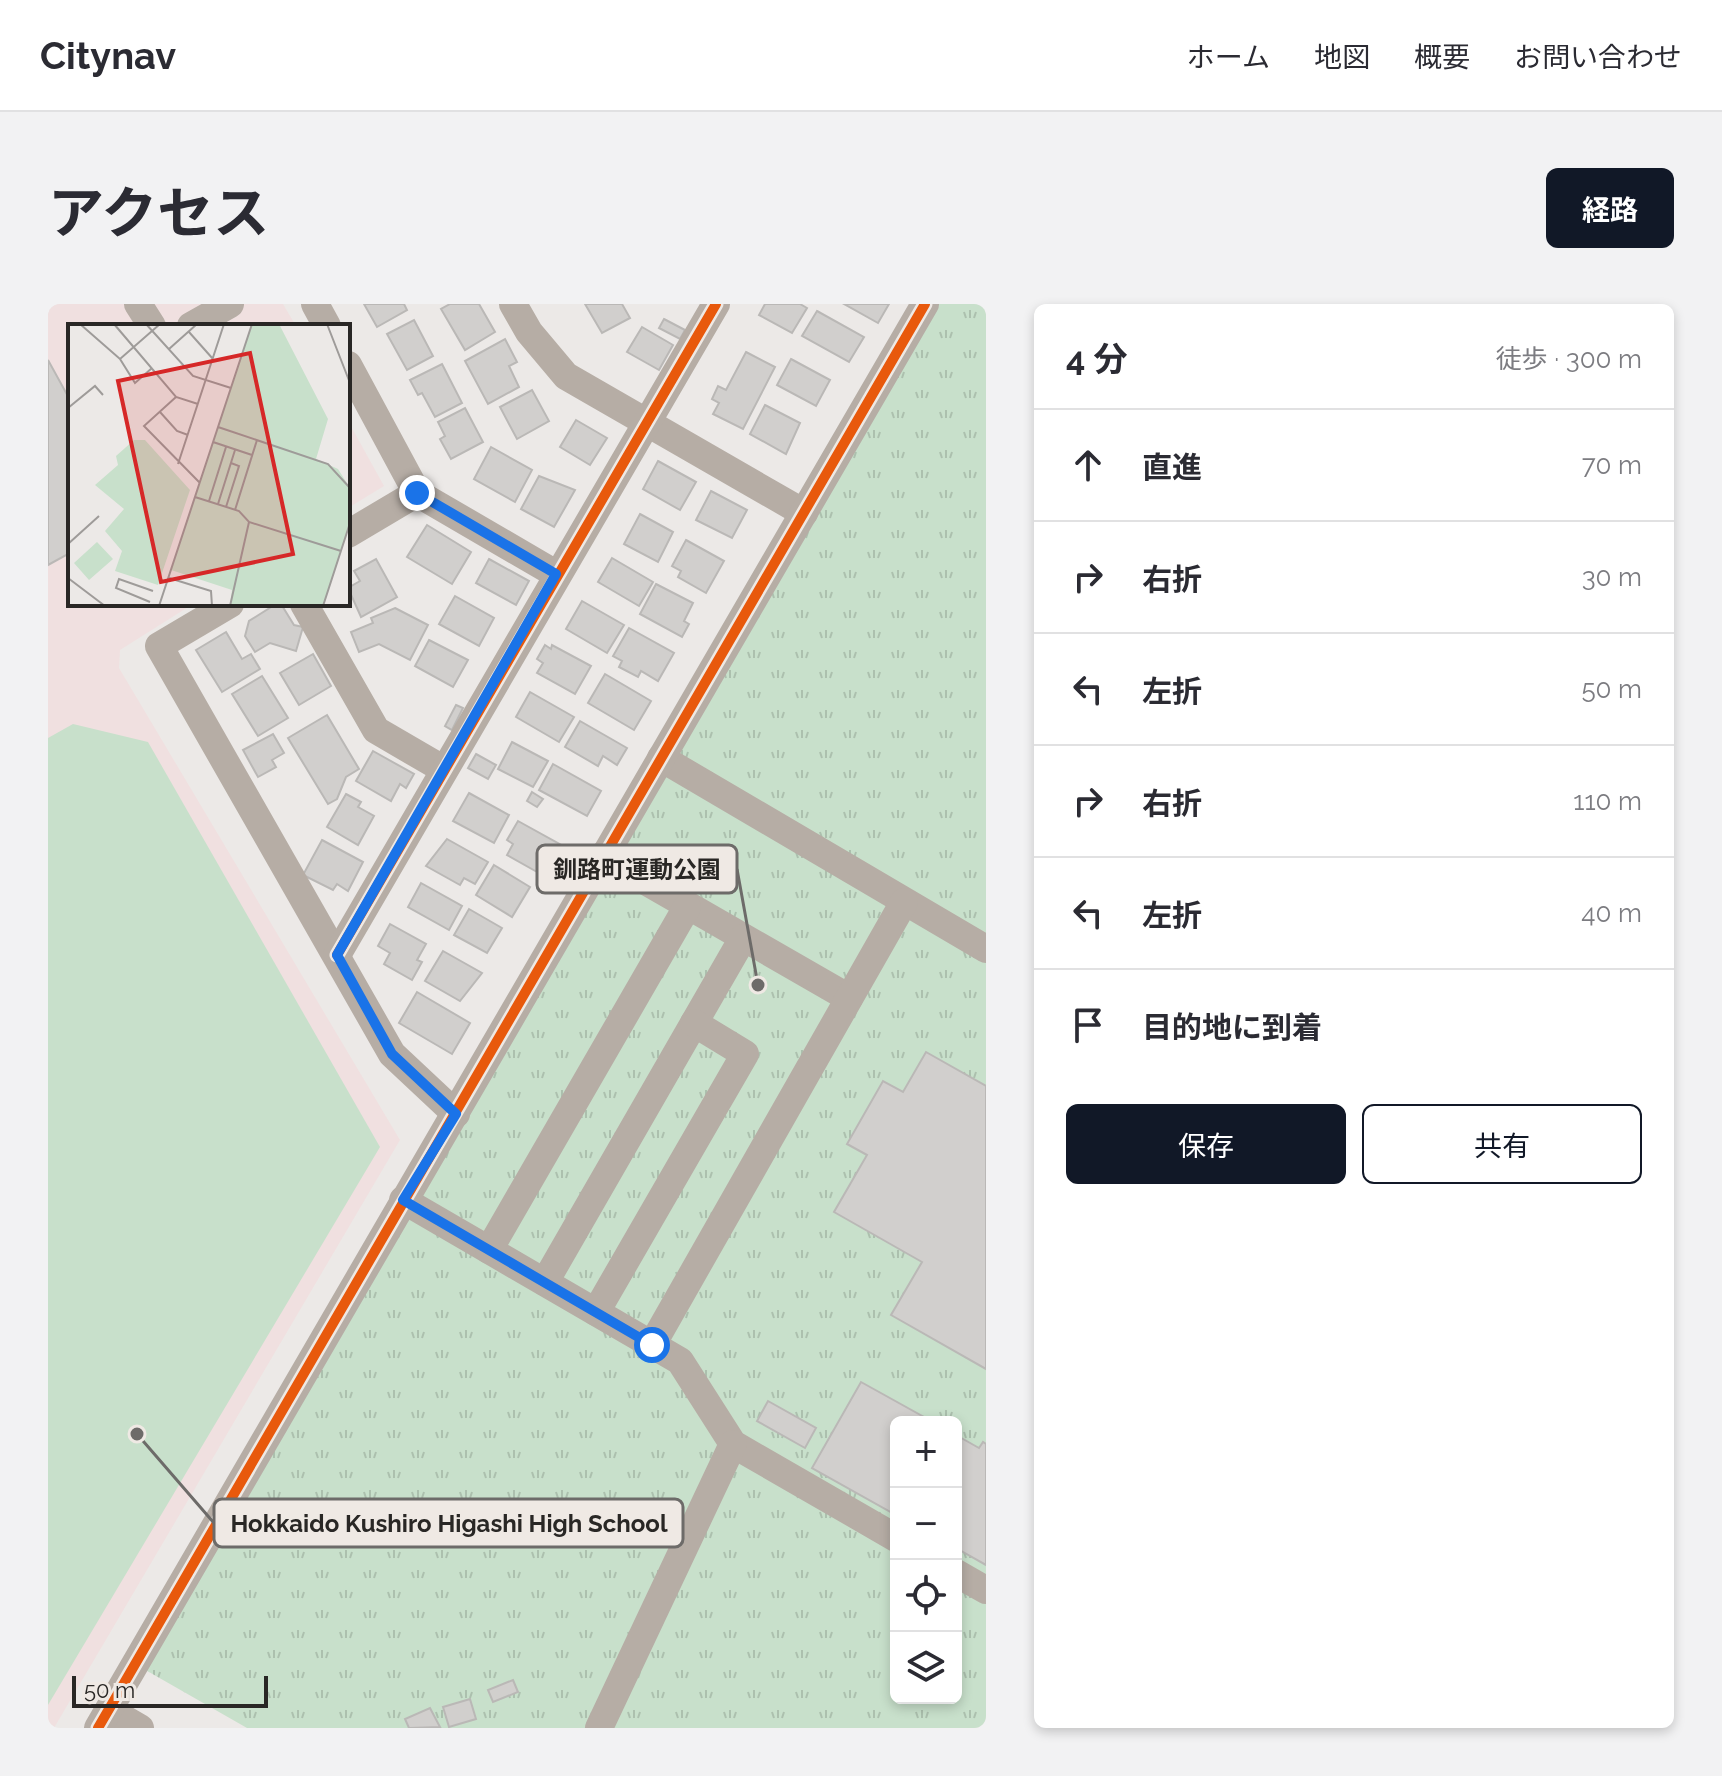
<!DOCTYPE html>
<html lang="ja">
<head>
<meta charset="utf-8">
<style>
  :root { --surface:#fff; --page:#f2f2f3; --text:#2b2b33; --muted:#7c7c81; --line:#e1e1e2; --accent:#111827 }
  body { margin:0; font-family:Raleway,"Noto Sans JP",sans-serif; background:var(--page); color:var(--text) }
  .controls { position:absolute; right:24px; bottom:24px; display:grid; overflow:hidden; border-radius:12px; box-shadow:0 4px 12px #0003 }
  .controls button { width:72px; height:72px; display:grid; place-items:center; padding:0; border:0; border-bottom:2px solid var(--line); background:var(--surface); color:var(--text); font:40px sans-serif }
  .scale { position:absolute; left:24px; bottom:20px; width:196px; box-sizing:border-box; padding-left:8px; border:4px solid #292725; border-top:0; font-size:22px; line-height:28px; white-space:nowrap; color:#292725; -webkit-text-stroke:6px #efe9e4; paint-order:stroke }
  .stop { position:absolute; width:24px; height:24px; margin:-18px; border:6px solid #1a73e8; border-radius:50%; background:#fff }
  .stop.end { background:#1a73e8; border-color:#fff; box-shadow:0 2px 8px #0008 }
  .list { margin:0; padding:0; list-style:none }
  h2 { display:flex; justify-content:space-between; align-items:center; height:104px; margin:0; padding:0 32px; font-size:34px }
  h2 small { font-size:26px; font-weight:400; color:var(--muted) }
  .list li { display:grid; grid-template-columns:52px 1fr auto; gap:24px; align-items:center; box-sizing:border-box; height:112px; padding:0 32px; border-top:2px solid var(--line) }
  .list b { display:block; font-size:30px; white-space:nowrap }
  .list em { font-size:26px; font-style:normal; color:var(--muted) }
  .actions { display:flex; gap:16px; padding:24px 32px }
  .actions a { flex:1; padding:18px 0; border:2px solid var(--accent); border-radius:12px; text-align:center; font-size:28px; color:var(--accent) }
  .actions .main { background:var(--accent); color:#fff }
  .icon { flex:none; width:44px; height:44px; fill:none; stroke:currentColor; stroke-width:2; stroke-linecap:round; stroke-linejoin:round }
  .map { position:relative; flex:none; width:938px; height:1424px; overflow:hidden; border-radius:12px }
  header { display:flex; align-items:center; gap:48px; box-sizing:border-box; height:112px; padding:0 40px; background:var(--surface); border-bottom:2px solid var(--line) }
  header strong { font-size:38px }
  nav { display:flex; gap:44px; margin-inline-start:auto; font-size:28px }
  .intro { display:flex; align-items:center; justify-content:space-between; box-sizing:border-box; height:192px; padding:0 48px }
  h1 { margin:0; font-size:56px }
  .button { padding:20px 36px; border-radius:12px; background:var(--accent); color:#fff; font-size:28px; font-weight:700 }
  main { display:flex; gap:48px; padding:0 48px }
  aside { flex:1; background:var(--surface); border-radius:12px; box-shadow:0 4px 12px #0003 }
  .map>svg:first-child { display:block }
  .education { fill:#f0e0e0 }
  .grass { fill:#c8e0cb }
  .park { fill:url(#park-tufts); fill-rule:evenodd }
  .building { fill:#d1cfcd; stroke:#bab8b6; stroke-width:2 }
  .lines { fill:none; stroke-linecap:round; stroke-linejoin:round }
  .minor { stroke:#b6ada5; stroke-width:28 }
  .cycleway-casing { stroke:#efe9e4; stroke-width:15 }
  .cycleway { stroke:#e8590c; stroke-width:10 }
  .route { stroke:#1a73e8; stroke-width:10 }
  .inset-road { fill:none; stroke:#9e9b99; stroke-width:2 }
  .view { fill:#d62828; fill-opacity:0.15; stroke:#d62828; stroke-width:4 }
  .inset-edge { fill:none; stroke:#292725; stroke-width:4 }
  .leader { fill:none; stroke:#6d6b69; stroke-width:3 }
  .callout-dot { fill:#6d6b69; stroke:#efe9e4; stroke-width:3 }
  .callout { fill:#efe9e4; stroke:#6d6b69; stroke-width:3 }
  .callout-label { font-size:24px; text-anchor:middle; font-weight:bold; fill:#292725 }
</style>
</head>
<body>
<header>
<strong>Citynav</strong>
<nav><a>ホーム</a><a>地図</a><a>概要</a><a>お問い合わせ</a></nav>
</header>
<div class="intro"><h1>アクセス</h1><a class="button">経路</a></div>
<main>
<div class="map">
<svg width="938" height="1424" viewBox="0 0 938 1424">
  <defs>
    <pattern id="park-tufts" width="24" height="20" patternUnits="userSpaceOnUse" patternTransform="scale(2)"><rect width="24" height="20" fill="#c8e0cb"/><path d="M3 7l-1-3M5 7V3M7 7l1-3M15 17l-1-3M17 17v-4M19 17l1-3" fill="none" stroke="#acc0ae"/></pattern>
  </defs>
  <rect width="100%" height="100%" fill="#ece9e7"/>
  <g class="education">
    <path d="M0 0H235L248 22H22V300H145L72 346 71 364 352 836 6 1424H0Z"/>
    <path d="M300 117 336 182 300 204Z"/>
  </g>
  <path class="grass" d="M25 420 100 438 332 843 0 1401V434Z"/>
  <path class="park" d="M877 0H938V1424H199L87 1360ZM848 1118H908V1394H848Z"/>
  <g class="building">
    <path d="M316 0H356L359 6 329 23Z"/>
    <path d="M402 0H431L447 28 417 46 393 5Z"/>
    <path d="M537 0H574L582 14 554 29Z"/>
    <path d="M717 0H752L759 4 744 29 711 11Z"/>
    <path d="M796 0H841L830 19Z"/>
    <path d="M769 7 816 33 801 58 754 32Z"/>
    <path d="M616 15 637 26 632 35 611 24Z"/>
    <path d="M366 16 385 52 359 66 339 30Z"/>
    <path d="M594 23 625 41 611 66 579 48Z"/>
    <path d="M457 35 469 58 461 62 471 83 440 100 417 57Z"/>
    <path d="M698 48 727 63 695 125 665 110 671 99 664 95 670 82 678 86Z"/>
    <path d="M743 55 782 76 768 102 729 81Z"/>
    <path d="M0 56 22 96V249L0 261Z"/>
    <path d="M394 60 414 99 387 113 374 89 370 91 362 76Z"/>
    <path d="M484 86 501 117 469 135 452 103Z"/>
    <path d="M717 101 752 119 738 150 702 130Z"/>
    <path d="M417 104 435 138 403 155 392 135 397 132 390 118Z"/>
    <path d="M528 116 559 134 542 161 512 143Z"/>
    <path d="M443 143 484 166 467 198 426 175Z"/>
    <path d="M610 157 648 178 632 206 595 185Z"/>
    <path d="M491 172 527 186 506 223 473 205Z"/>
    <path d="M663 187 699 206 684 234 648 216Z"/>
    <path d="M592 210 625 228 610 258 576 240Z"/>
    <path d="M379 221 423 248 404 280 359 253Z"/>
    <path d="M638 236 676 257 658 289 630 273 633 267 624 262Z"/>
    <path d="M564 254 605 278 591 302 550 278Z"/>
    <path d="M328 255 349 293 313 313 300 284 312 277 306 267Z"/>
    <path d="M441 255 481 277 468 301 428 279Z"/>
    <path d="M608 280 645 299 636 317 641 320 634 333 592 310Z"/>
    <path d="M407 292 446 314 431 342 391 320Z"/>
    <path d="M534 297 576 321 559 349 518 325Z"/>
    <path d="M228 300H233L246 321 255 323 248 347 222 339 207 348 197 332 201 317Z"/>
    <path d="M347 304 380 321 362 356 331 340 311 348 303 328 325 319 323 314Z"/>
    <path d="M581 324 626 349 610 377 593 367 590 373 571 363 574 357 565 352Z"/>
    <path d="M178 328 194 355 203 350 212 365 174 388 148 346Z"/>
    <path d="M381 336 420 356 405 383 367 362Z"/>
    <path d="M497 341 503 345 504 341 543 362 527 390 489 369 495 359 489 355Z"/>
    <path d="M265 350 283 382 251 401 232 369Z"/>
    <path d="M557 370 603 397 586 426 540 399Z"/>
    <path d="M214 372 240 414 210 432 184 390Z"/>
    <path d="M482 388 526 413 511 438 468 413Z"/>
    <path d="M408 401 415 404 404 426 397 422Z"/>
    <path d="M279 411 311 465 298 473 289 495 280 500 240 434Z"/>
    <path d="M532 417 579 444 569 461 555 452 550 462 517 443Z"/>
    <path d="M225 430 236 449 224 456 228 463 210 473 195 446Z"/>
    <path d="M464 438 500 457 485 483 450 465Z"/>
    <path d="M325 447 366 470 358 484 352 480 343 497 308 477Z"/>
    <path d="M428 450 448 461 440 475 420 464Z"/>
    <path d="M505 460 553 487 539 512 491 486Z"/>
    <path d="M484 488 495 495 489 503 479 497Z"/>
    <path d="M421 489 461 511 446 539 405 517Z"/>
    <path d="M298 490 313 498 310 503 326 512 310 541 279 523Z"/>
    <path d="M470 517 515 542 498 573 459 551 465 540 459 536Z"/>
    <path d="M399 535 440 558 427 580 416 574 412 581 378 562Z"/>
    <path d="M274 536 315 558 300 587 289 580 285 586 255 571Z"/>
    <path d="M446 561 482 583 464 613 428 591Z"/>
    <path d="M373 579 414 602 401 626 360 603Z"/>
    <path d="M421 605 454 624 439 649 406 631Z"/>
    <path d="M342 620 378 640 369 656 374 658 364 676 336 660 342 649 330 642Z"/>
    <path d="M395 647 434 669 412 697 377 677Z"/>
    <path d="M369 688 422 719 404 750 351 719Z"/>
    <path d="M878 748 938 782V1065L843 1011 874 958 786 908 819 851 799 840 835 777 855 788Z"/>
    <path d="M813 1078 885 1118H848V1211L764 1164Z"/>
    <path d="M720 1097 768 1124 757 1144 709 1117Z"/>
    <path d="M908 1131 931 1144 935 1138 938 1140V1261L908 1244Z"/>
    <path d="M465 1376 470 1388 445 1398 440 1386Z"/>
    <path d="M422 1395 428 1415 401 1423 395 1403Z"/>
    <path d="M382 1404 392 1423 361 1424 357 1415Z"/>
  </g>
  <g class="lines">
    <g class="minor">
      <path d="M90 0 104 22"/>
      <path d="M267 0 279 22"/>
      <path d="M465 0 481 28 518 72 756 209"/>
      <path d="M143 22 182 0"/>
      <path d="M300 61 369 189 508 270"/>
      <path d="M300 230 369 189"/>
      <path d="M182 300 111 342 344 750 408 810"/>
      <path d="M256 300 328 426 395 465"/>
      <path d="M613 454 938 645"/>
      <path d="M554 552 801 694"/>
      <path d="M289 651 668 0"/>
      <path d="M355 896 632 1057 685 1140 848 1234"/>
      <path d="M441 946 639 603"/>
      <path d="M497 978 695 634"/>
      <path d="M548 1008 697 750 646 719"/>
      <path d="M604 1041 856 598"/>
      <path d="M908 1269 938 1286"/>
      <path d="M61 1406 92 1424"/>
      <path d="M50 1424 877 0"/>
      <path d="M551 1424 685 1140"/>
    </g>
    <g class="cycleway-casing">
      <g id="cycleway">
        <path d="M289 651 668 0"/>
        <path d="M50 1424 877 0"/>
      </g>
    </g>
    <use href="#cycleway" class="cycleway"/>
  </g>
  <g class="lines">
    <path class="route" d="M369 189 508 270 289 651 344 750 408 810 355 896 604 1041"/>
  </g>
  <g transform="translate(20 20)">
    <rect width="282" height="282" fill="#ece9e7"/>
    <path d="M66 116H77L122 166 90 261 47 247 54 227 37 207 56 185 27 161 50 141 48 132ZM29 218 45 235 21 256 6 239Z" fill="#c8e0cb"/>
    <path d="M184 0H211L260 95 248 135 270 145 282 164V199L255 282H162L164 266 103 246Z" fill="#c8e0cb"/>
    <path class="inset-road" d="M12 0 52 35 92 0M46 0 108 73 130 80M78 0 125 52 163 64M259 0 282 59M121 8 145 35M101 25 129 0M52 35 67 59 84 44M108 73 76 102 132 159M0 84 27 62 35 71M92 88 109 107 120 111M150 103 260 140 282 164M145 118 184 131M110 140 156 0M127 173 171 187 181 198 273 227M141 177 158 123M150 180 167 126M158 183 171 142 163 139M167 186 189 116M0 220 31 192M0 254 37 282M101 254 143 267 144 282M82 278 48 264 51 255 85 267M91 282 184 0M162 282 181 198M255 282 282 199"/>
    <path class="view" d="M182 29 225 230 93 258 50 57Z"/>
    <rect width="282" height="282" class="inset-edge"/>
  </g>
  <path class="leader" d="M710 681L689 565M89 1130L166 1219"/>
  <g class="callout-dot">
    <circle cx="710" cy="681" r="8"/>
    <circle cx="89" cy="1130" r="8"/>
  </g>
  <g class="callout">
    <rect x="489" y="541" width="200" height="48" rx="8"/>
    <rect x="166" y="1195" width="469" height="48" rx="8"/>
  </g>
  <g class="callout-label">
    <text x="589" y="574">釧路町運動公園</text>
    <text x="401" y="1228">Hokkaido Kushiro Higashi High School</text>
  </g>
</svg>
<div class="controls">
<button>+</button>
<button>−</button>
<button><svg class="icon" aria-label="locate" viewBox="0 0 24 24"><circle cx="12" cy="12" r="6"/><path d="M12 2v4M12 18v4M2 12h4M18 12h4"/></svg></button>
<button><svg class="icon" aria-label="layers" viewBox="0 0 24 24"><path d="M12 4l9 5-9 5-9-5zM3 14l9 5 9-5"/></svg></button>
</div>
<div class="scale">50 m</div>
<div class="stop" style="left:604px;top:1041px"></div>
<div class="stop end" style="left:369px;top:189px"></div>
</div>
<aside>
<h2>4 分<small>徒歩 · 300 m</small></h2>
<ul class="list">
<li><svg class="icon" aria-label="ahead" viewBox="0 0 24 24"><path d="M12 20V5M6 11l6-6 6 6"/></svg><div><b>直進</b></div><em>70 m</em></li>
<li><svg class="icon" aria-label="right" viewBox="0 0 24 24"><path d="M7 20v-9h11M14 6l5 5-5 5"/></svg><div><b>右折</b></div><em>30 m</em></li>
<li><svg class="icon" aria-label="left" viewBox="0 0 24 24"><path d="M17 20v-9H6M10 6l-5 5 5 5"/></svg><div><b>左折</b></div><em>50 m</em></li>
<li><svg class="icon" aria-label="right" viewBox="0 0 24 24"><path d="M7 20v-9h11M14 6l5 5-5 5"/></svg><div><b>右折</b></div><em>110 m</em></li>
<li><svg class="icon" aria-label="left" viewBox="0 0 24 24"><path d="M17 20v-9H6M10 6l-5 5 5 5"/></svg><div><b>左折</b></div><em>40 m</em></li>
<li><svg class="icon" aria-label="arrive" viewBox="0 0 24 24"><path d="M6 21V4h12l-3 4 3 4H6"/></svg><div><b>目的地に到着</b></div></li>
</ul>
<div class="actions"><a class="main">保存</a><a>共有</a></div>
</aside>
</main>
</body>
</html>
